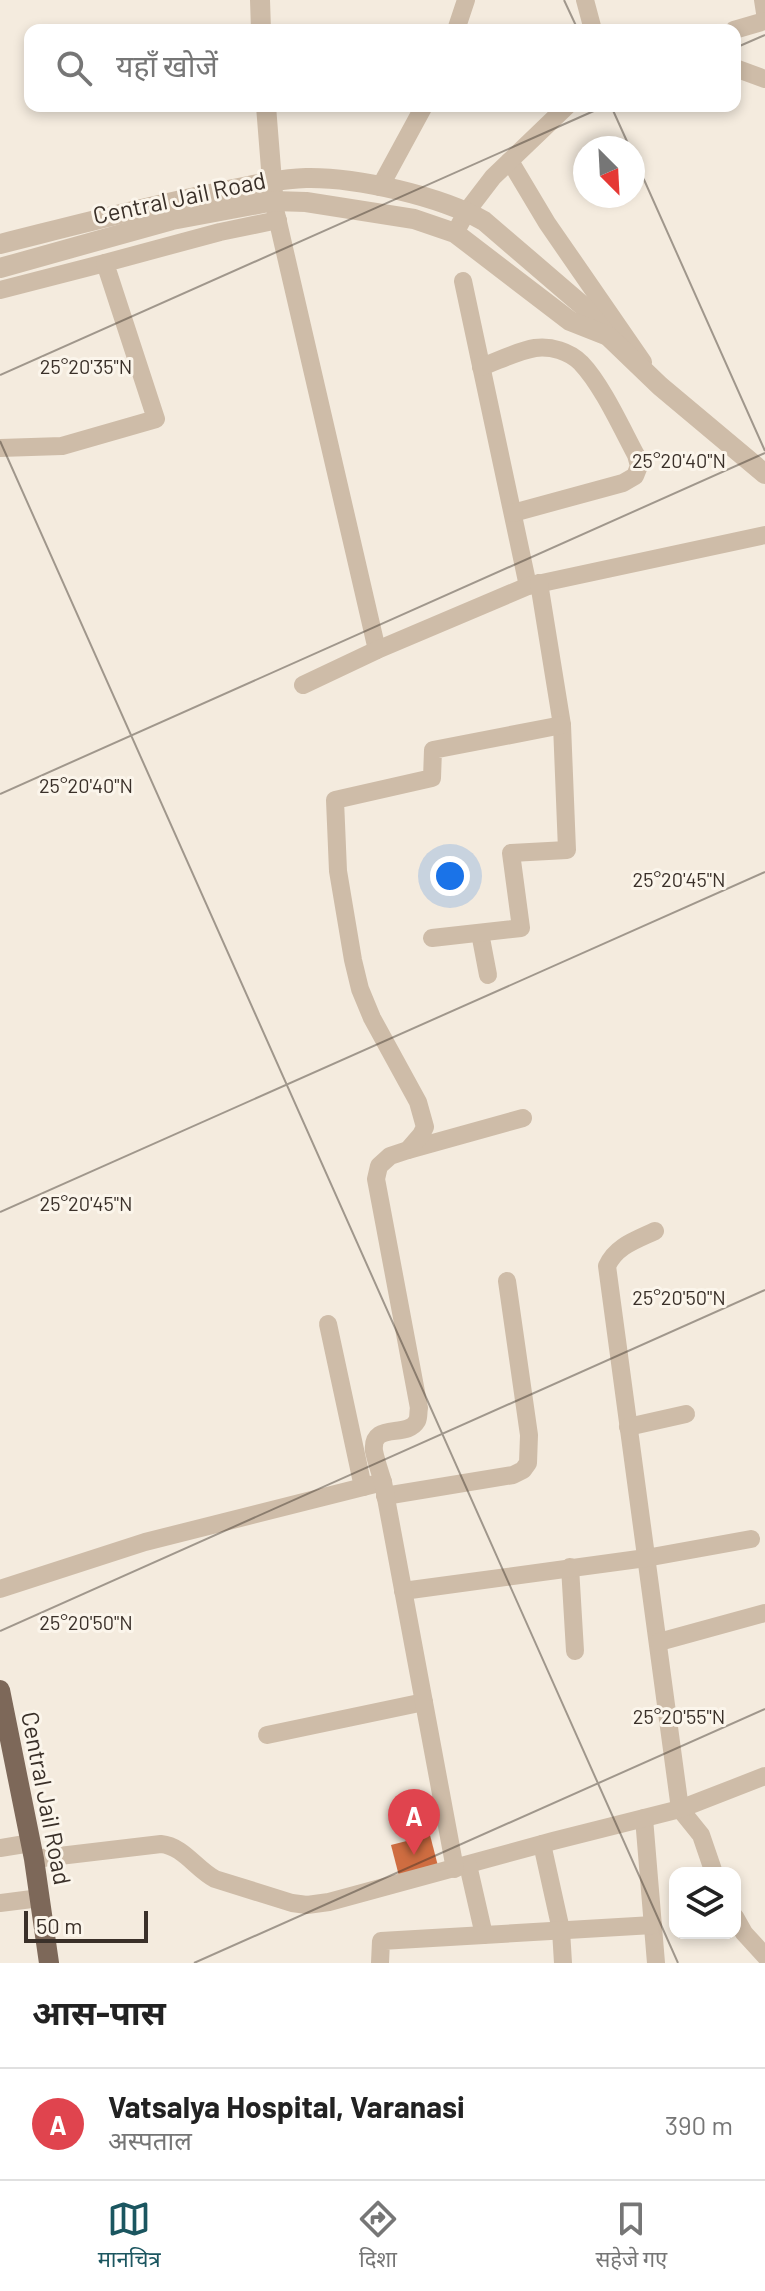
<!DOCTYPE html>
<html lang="hi">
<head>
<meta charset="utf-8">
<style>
  :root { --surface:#fff; --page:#f2f2f2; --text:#222; --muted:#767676; --line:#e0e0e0; --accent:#1b5660 }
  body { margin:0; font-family:Barlow,"Noto Sans Devanagari",sans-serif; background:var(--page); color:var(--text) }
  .controls { position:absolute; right:24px; bottom:24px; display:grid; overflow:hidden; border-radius:16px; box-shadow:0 4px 12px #0003 }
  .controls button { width:72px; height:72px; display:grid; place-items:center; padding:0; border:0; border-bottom:2px solid var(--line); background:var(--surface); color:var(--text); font:40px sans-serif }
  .compass { position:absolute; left:573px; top:136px; width:72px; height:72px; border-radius:50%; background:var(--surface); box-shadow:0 4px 12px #0003; rotate:156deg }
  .scale { position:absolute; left:24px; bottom:20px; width:124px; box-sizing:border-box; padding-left:8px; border:4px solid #3a3029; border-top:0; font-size:22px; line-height:28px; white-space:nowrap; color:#3a3029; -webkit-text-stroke:6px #fbf5eb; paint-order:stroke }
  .you { position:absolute; left:450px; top:876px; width:28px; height:28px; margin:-20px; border:6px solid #fff; border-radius:50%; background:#1a73e8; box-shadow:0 0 0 12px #1a73e833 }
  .badge { display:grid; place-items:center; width:52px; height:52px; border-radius:50%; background:var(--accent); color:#fff; font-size:26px; font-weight:700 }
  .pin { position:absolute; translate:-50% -66px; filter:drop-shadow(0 2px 4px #0008) }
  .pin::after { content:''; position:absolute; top:42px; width:28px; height:24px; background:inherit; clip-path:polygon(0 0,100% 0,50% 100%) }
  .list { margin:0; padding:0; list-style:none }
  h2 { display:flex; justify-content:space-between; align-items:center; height:104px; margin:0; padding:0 32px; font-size:34px }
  h2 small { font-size:26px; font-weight:400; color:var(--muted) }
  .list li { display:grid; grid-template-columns:52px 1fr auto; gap:24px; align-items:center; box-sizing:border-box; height:112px; padding:0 32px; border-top:2px solid var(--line) }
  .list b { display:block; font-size:30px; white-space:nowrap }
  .list p { margin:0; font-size:26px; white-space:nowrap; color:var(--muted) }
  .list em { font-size:26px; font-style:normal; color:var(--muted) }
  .icon { flex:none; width:44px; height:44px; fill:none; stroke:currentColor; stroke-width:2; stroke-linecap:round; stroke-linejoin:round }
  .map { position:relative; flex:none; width:765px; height:1963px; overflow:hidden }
  .search { position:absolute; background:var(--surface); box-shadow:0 4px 12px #0003; left:24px; right:24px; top:24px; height:88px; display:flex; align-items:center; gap:20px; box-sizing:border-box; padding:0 28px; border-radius:16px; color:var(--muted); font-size:30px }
  .sheet { height:216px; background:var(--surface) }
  nav { display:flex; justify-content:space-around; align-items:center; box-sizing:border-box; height:112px; border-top:2px solid var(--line); background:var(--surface); font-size:22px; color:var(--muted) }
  nav a { display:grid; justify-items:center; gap:4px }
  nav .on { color:var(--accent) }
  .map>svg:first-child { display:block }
  .building { fill:#cf6d41 }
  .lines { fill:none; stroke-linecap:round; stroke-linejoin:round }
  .minor { stroke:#cebca8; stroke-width:18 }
  .tertiary { stroke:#cebca8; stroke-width:20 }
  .primary { stroke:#7d6859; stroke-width:20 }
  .ticks { fill:none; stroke:#3a3029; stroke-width:2; stroke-opacity:0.45 }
  .labels { text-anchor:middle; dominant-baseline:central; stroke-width:6; stroke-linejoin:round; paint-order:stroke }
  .street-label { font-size:24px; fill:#3a3029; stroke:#fbf5eb }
  .ticks-label { font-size:20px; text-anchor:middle; fill:#3a3029; stroke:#fbf5eb; stroke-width:6; stroke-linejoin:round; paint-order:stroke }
</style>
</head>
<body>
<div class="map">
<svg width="765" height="1963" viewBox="0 0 765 1963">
  <rect width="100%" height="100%" fill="#f4ebde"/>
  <path class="building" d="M430 1835 438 1866 399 1876 391 1845Z"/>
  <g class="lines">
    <g class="minor">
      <path d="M585 0 593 30"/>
      <path d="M763 0 765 13"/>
      <path d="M456 30 466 0"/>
      <path d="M734 30 765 21"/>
      <path d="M735 68 765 79"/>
      <path d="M510 161 547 223 643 362"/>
      <path d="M380 187 424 106"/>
      <path d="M275 209 377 650"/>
      <path d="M455 233 467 211 493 177 567 106"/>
      <path d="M463 281 528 586"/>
      <path d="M0 290 105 263"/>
      <path d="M481 367C498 361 517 351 535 348 551 346 569 351 581 363 602 385 621 427 636 455L639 466 635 476 623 483 513 513"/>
      <path d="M0 448 62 446 156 419 105 263 220 232 278 220"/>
      <path d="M303 685 377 650 528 586 765 535"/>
      <path d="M480 933 488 975"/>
      <path d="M432 938 521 928 511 853 567 850 562 725 539 583"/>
      <path d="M408 1150 523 1118"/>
      <path d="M655 1231C636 1240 616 1246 607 1266L680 1809 701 1835 714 1873"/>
      <path d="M328 1324 363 1487"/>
      <path d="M628 1427 686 1414"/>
      <path d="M385 1496 513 1475 523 1470 528 1463 529 1435 507 1281"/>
      <path d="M570 1567 575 1651"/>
      <path d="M0 1589 145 1542 383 1482"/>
      <path d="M403 1591 646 1558 751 1539"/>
      <path d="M659 1642 765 1613"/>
      <path d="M267 1735 424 1702"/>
      <path d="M644 1818 656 1963"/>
      <path d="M542 1844 561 1930 563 1963"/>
      <path d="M0 1848 31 1843"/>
      <path d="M34 1859 161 1844C183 1846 196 1869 215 1879L292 1903 307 1905 329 1902 553 1841 680 1809 765 1776"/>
      <path d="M468 1865 484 1935"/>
      <path d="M455 1869 383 1482C380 1472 376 1461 374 1451 371 1421 407 1439 417 1421 419 1417 418 1412 419 1408L376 1179 379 1166 390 1156 408 1150 421 1135 425 1127 418 1102 372 1018 360 989 353 960 338 871 335 800 432 778 433 750 562 725"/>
      <path d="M0 1903 40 1898"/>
      <path d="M735 1917 744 1933 765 1956"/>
      <path d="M380 1963 381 1941 653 1925"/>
    </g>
    <g class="tertiary">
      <path d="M260 0 261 30"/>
      <path d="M266 106 273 194"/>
      <path d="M0 244C72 226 143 207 215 193 245 187 275 179 306 178 356 177 440 196 484 221L583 306 608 336"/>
      <path d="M0 268 172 220 274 201 306 202 414 219 455 233 570 321 608 336 660 386 765 474"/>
    </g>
    <path class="primary" d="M0 1690 34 1859 49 1963"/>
  </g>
  <path class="ticks" d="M564 0 578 30M735 48 765 35M611 106 630 148M633 155 765 451M0 375 605 106M0 441 678 1963M0 794 765 453M0 1212 765 872M0 1631 765 1290M194 1963 765 1709"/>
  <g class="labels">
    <g class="street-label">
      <text transform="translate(179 197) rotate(-12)">Central Jail Road</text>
      <text transform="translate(47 1798) rotate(79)">Central Jail Road</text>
    </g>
  </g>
  <g class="ticks-label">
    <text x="86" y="374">25°20'35"N</text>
    <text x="679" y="468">25°20'40"N</text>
    <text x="86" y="793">25°20'40"N</text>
    <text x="679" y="887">25°20'45"N</text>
    <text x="86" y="1211">25°20'45"N</text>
    <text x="679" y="1305">25°20'50"N</text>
    <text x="86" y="1630">25°20'50"N</text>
    <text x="679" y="1724">25°20'55"N</text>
  </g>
</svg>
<div class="controls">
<button><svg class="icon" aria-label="layers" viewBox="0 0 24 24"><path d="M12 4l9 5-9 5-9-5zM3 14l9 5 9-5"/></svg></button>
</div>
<svg class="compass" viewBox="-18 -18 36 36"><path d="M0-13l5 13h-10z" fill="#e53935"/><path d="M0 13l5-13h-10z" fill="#767676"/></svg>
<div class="scale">50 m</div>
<div class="you"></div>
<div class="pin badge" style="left:414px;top:1855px;background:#e0444e">A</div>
<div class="search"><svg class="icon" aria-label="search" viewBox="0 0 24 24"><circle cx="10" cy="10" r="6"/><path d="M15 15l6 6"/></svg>यहाँ खोजें</div>
</div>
<section class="sheet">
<h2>आस-पास<small></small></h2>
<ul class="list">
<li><span class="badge" style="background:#e0444e">A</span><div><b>Vatsalya Hospital, Varanasi</b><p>अस्पताल</p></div><em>390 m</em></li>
</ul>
</section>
<nav>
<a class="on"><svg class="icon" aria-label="map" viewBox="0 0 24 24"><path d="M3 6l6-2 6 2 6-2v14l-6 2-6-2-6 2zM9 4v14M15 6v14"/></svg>मानचित्र</a>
<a><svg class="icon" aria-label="directions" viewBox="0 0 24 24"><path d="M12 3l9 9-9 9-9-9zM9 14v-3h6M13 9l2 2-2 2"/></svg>दिशा</a>
<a><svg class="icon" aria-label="saved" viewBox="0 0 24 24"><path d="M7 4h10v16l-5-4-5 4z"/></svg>सहेजे गए</a>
</nav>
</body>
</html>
